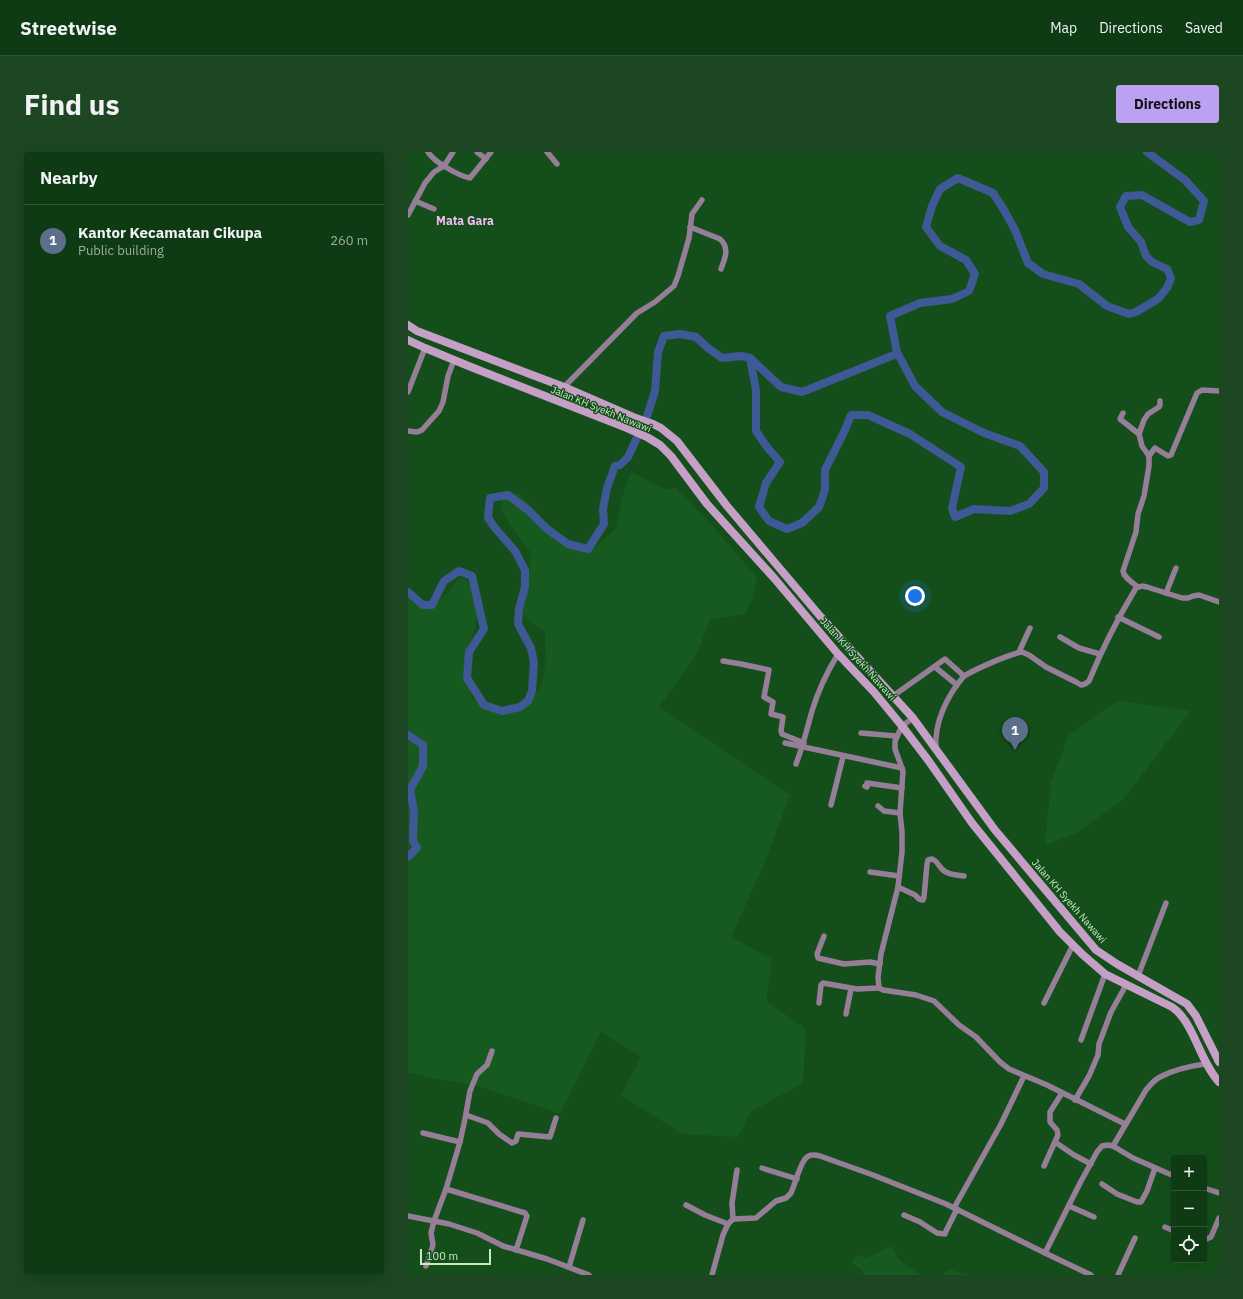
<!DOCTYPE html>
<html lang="en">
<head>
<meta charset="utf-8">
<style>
  :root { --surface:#0f3b14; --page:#1d4622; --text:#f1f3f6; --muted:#9bada0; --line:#2f5534; --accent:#bca0f2 }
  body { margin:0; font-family:"IBM Plex Sans",sans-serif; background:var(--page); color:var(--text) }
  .controls { position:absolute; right:12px; bottom:12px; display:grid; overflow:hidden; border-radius:4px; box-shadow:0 4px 16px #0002 }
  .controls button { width:36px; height:36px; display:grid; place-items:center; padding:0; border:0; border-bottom:1px solid var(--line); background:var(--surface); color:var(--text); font:20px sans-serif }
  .scale { position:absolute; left:12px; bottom:10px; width:71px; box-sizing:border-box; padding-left:4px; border:2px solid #c9e7c9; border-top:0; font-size:11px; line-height:14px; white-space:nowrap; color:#c9e7c9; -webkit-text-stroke:3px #144f1b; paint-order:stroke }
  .you { position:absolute; left:507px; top:444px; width:14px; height:14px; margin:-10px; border:3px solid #fff; border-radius:50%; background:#1a73e8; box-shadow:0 0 0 6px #1a73e833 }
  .badge { display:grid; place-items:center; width:26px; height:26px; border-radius:50%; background:var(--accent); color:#fff; font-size:13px; font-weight:700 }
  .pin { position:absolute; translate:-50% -33px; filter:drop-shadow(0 1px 2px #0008) }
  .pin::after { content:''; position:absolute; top:21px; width:14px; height:12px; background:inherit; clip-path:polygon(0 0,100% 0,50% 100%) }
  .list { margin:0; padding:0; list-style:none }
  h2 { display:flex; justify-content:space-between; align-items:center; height:52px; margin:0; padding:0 16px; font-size:17px }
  h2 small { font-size:13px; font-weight:400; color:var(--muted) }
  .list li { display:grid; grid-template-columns:26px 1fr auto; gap:12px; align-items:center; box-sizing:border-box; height:72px; padding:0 16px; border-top:1px solid var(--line) }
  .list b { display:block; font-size:15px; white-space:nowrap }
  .list p { margin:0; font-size:13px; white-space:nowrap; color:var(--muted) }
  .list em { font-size:13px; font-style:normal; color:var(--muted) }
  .icon { flex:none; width:22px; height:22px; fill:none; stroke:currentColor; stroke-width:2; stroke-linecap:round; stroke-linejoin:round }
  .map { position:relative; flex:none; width:811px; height:1123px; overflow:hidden; border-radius:4px }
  header { display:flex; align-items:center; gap:24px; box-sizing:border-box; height:56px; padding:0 20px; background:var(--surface); border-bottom:1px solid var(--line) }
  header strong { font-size:19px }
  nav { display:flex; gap:22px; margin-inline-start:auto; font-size:14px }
  .intro { display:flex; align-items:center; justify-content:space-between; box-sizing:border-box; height:96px; padding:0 24px }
  h1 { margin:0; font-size:28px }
  .button { padding:10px 18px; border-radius:4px; background:var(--accent); color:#111; font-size:14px; font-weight:700 }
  main { display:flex; gap:24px; padding:0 24px }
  aside { flex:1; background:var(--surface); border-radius:4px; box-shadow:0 4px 16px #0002 }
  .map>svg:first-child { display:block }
  .built { fill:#175a1f }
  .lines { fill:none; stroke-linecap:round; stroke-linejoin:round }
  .river { stroke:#3e5996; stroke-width:8 }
  .street { stroke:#977e98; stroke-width:5.5 }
  .secondary { stroke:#c69fc7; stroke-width:8 }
  .labels { text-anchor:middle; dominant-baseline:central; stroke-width:3; stroke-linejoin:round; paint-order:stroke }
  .street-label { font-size:10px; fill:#c9e7c9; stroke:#144f1b }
  .quarter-label { font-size:12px; font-weight:bold; fill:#f4bcf7; stroke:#144f1b }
</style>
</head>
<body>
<header>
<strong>Streetwise</strong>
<nav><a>Map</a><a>Directions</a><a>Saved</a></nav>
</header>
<div class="intro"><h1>Find us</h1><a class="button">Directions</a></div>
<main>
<aside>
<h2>Nearby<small></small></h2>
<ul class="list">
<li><span class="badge" style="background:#5c6f8a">1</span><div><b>Kantor Kecamatan Cikupa</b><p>Public building</p></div><em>260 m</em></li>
</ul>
</aside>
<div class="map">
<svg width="811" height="1123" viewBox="0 0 811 1123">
  <rect width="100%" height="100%" fill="#144f1b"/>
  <g class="built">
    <path d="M223 320 258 338 268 336 308 378 349 425 344 448 337 462 302 467 289 502 251 555 382 643 357 710 323 785 364 807 358 849 398 877 395 931 342 960 330 985 274 982 213 943 233 905 193 880 152 962 77 936 0 921V441L3 447 17 455 26 453 41 440 52 424 65 433 70 464 58 504 56 522 64 546 81 554 103 557 117 551 131 537 138 515 137 481 115 463 110 448 122 416V399L102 373 92 355 98 342H111L157 389 173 398 188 394 207 378 216 338Z"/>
    <path d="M710 549 782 559 715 648 668 681 637 693 643 630 661 583Z"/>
    <path d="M483 1094 491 1108 513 1123H455L454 1118 443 1110 449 1103 459 1106Z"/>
    <path d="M541 1117 558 1123H535Z"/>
  </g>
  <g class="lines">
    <g class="river">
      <path d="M342 206 373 235 394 240 486 203 489 200"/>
      <path d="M0 440 15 453H24L36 429 51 419 64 424 76 477 61 500 59 526 76 553 94 559 112 555 120 549 124 539 126 511 123 496 110 472 111 457 117 435V418L107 399 87 376 80 366 82 346 100 343 121 359 139 377 160 392 180 397 196 372 195 357 199 336 207 314 212 313 220 305 239 264 247 239 250 200 256 184 272 182 288 185 300 196 314 206 333 204 342 206 348 238V279L359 295 372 310 358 331 351 355 361 369 379 377 394 371 411 355 417 338V318L437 278 443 263H460L502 282 553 315 544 356 547 365 566 357 602 359 621 352 636 336V320L612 294 576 281 534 260 507 234 489 200 482 164 512 151 544 147 561 139 567 122 558 108 532 94 518 75 524 54 532 37 550 26 585 41 596 58 607 78 620 111 635 122 671 132 699 154 721 162 728 160 750 147 759 136 763 126 759 117 744 110 738 104 733 90 720 75 712 55 718 44 734 43 782 70 791 68 796 49 777 28 739 0"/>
      <path d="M0 583 15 593V614L2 638 6 659 5 689 9 696 0 705"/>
    </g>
    <g class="street">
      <path d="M20 0C26 10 51 24 62 26L83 0"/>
      <path d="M69 0 78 7"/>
      <path d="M139 0 149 12"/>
      <path d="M7 49 26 57"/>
      <path d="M0 63 17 31 26 20 36 14 45 0"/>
      <path d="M282 75 312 87C322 96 317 106 313 117"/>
      <path d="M156 235 229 161 247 150 266 134 270 124 281 86 284 62 294 48"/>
      <path d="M0 240 17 196"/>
      <path d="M715 261 712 267 731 282"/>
      <path d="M0 279 9 280 14 278 31 259 35 250 40 224 46 208"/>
      <path d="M741 304 747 296 760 304 763 303 789 241 794 238 811 239"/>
      <path d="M730 435C724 430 716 426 715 419L728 380 730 362 736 344 741 314V304L734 294 731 282 736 268 740 262 751 255 752 253V249"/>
      <path d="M758 441 768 416"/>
      <path d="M710 465 751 485"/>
      <path d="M652 485 671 496 692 502"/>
      <path d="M611 500 622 476"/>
      <path d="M315 509 333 512 361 518 356 545 365 550 363 562 375 565 373 579 374 582 396 591"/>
      <path d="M527 515 549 533"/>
      <path d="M485 544 537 507 556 524C568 517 601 502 614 500L621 503 638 515 668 530 673 533 677 532 681 529C694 497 710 466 728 436L734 434 739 435 774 446H780L785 444 791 443 811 450"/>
      <path d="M453 581 488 584"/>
      <path d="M377 591 494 616"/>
      <path d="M528 597C526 570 539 544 556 524"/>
      <path d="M388 612C395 594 399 577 404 559 410 539 419 520 430 502"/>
      <path d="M457 634 459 635V631L494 636"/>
      <path d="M423 653 435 605"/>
      <path d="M470 654 476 659 492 661"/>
      <path d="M462 720 491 724"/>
      <path d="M490 735 507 743 511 747 515 748 516 745 519 712 520 708 524 707C530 709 530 714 535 718 540 723 549 723 556 724"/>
      <path d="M416 784 409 802 410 806 436 812 462 810 472 812"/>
      <path d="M730 824 758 751"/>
      <path d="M471 836 475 838 508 843 526 849 551 873 568 885 592 910 601 917 639 933 717 972"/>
      <path d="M411 851 413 833 415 831 449 837 471 836 470 825 473 802 490 735 494 700V680L492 661 495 619 487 597V589L494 574 505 566"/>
      <path d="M636 851 665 793"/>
      <path d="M438 862 443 837"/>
      <path d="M673 888 697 822"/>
      <path d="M667 948 681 924 690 903 691 892 703 860 718 833"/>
      <path d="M58 963 80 971 91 982 104 991 108 989 110 982 142 985 148 966"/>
      <path d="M15 981 52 990"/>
      <path d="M647 990 666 1003 683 1012"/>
      <path d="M705 994 738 938C742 933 746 928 752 925 765 918 782 914 797 912"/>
      <path d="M636 1014 650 983 649 978 642 970V960L654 941"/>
      <path d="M354 1016 389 1027"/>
      <path d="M694 1032 709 1042 729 1050H733L739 1039 747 1016"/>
      <path d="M796 1036 811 1041"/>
      <path d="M38 1037 117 1061 119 1064 108 1098"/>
      <path d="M278 1053 297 1063 320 1072"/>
      <path d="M661 1054 686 1065"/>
      <path d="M546 1056 593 972 616 924"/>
      <path d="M496 1063 512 1070 529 1081 537 1082 538 1079 549 1057"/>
      <path d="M0 1064 41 1072 69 1081 95 1094 139 1107 181 1123"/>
      <path d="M325 1067 324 1051 329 1018"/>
      <path d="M757 1075 766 1079"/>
      <path d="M796 1088 803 1085 811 1066"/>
      <path d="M637 1101 683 1123"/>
      <path d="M18 1114 25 1093 23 1081 26 1069 38 1037 52 990 57 967 62 939 69 922 79 913 84 899"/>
      <path d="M161 1115 175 1068"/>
      <path d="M304 1123 315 1083 320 1072 325 1067 348 1066 368 1049 378 1046 383 1041C387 1033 392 1010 399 1005 403 1002 408 1003 412 1004L465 1023 538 1052 637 1101 672 1031 689 1000 694 994 700 993 705 994 725 1006 766 1024"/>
      <path d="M710 1123 727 1086"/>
    </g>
    <g class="secondary">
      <path d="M0 173 9 179 156 235 225 265 245 272 253 276 269 289 319 354 412 464 505 566 587 678 688 798 709 812 779 852 788 864 811 910"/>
      <path d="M0 188 17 196 63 215 219 276 239 285 252 293 263 304 299 352 366 426 430 502 466 540 494 574 520 608 564 671 652 780 674 802 697 822 764 855C786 870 791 908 811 930"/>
    </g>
  </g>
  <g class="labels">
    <g class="street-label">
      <text transform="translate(193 257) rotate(22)">Jalan KH Syekh Nawawi</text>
      <text transform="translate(450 507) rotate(48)">Jalan KH Syekh Nawawi</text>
      <text transform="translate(661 749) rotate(49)">Jalan KH Syekh Nawawi</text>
    </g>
    <g class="quarter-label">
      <text x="57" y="68">Mata Gara</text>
    </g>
  </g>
</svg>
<div class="controls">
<button>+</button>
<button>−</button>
<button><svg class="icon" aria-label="locate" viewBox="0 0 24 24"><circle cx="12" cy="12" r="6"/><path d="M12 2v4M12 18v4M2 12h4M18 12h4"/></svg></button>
</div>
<div class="scale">100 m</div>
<div class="you"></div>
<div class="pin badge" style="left:607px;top:598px;background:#5c6f8a">1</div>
</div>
</main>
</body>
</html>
